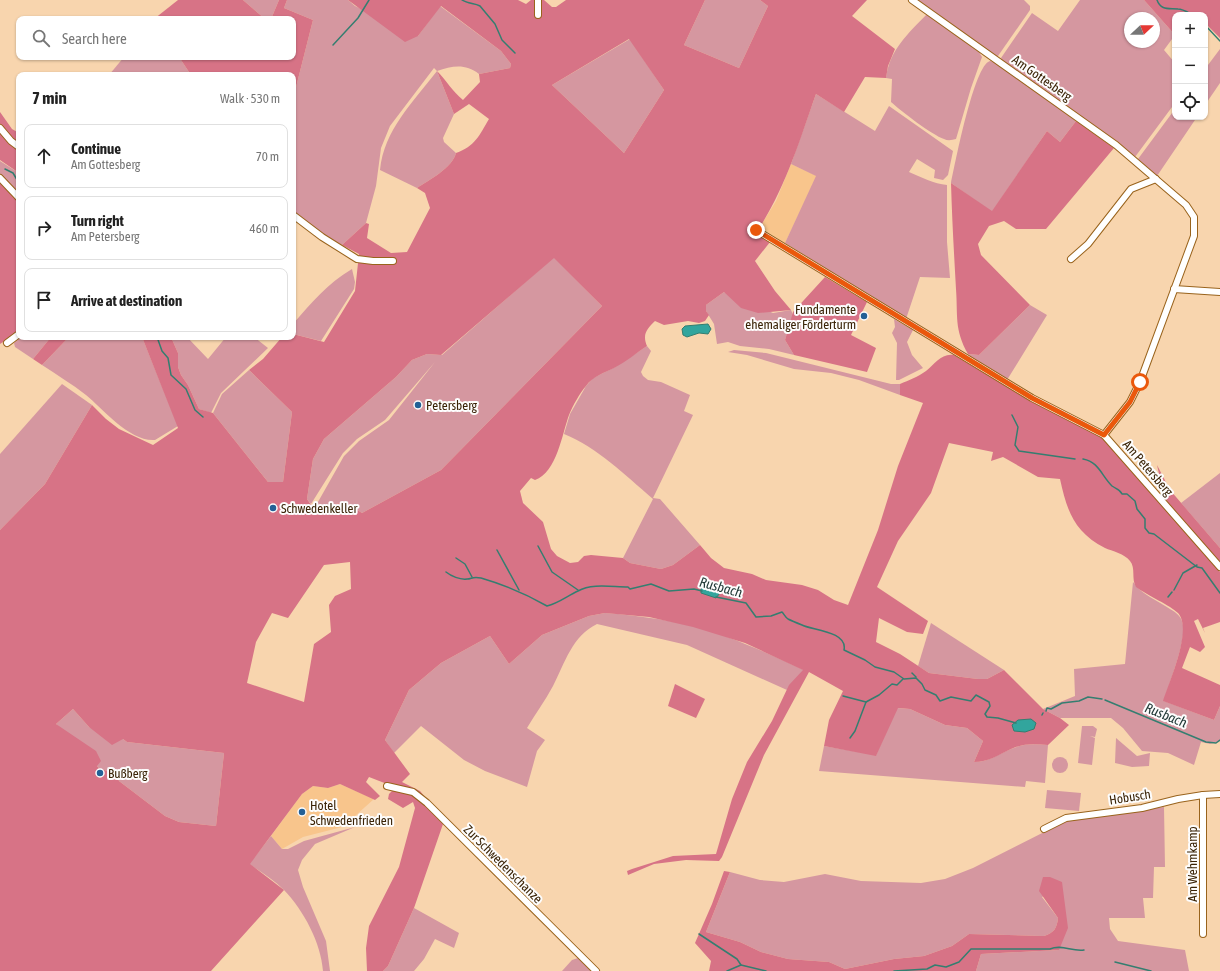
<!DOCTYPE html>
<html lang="en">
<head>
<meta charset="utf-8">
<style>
  :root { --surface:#fff; --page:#f6f6f6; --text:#222; --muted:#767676; --line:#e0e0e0 }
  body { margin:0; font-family:"Asap Condensed",sans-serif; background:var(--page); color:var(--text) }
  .controls { position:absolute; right:12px; top:12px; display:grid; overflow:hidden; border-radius:8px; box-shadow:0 1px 3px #0004 }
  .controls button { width:36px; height:36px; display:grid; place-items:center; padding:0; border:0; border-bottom:1px solid var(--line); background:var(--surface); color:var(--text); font:20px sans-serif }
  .compass { position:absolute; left:1124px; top:12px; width:36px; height:36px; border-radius:50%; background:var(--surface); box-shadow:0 1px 3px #0004; rotate:68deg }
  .stop { position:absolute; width:12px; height:12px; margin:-9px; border:3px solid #ea580c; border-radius:50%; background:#fff }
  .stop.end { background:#ea580c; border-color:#fff; box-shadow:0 1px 4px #0008 }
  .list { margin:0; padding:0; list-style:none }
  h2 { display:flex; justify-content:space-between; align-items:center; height:52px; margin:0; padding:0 16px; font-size:17px }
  h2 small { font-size:13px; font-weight:400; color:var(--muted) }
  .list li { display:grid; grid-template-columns:26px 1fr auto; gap:12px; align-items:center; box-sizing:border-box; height:64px; margin:0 8px 8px; padding:0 8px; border:1px solid var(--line); border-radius:8px }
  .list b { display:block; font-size:15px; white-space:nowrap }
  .list p { margin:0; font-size:13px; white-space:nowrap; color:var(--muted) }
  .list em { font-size:13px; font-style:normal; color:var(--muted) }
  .icon { flex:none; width:22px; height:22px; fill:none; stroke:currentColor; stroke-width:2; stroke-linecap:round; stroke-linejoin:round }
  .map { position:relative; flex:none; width:1220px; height:971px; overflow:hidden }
  .search { position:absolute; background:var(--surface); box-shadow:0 1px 3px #0004; left:16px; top:16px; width:280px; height:44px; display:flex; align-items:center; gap:10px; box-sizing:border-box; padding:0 14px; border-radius:8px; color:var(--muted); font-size:15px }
  .panel { position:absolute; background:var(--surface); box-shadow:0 1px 3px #0004; left:16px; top:72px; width:280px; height:268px; border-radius:8px }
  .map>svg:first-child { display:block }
  .built { fill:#f8c58c }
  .green { fill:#d597a0; fill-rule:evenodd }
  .forest { fill:#d77386; fill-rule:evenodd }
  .water { fill:#32a59d; stroke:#347e70 }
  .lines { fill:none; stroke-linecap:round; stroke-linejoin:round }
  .stream { stroke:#347e70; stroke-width:1.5 }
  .street-casing { stroke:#99631c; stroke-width:8 }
  .street { stroke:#fff; stroke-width:6 }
  .route { stroke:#ea580c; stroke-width:5 }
  .poi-dot { fill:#226096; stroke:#fdfdfd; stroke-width:1.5 }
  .labels { text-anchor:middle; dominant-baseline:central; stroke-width:4; stroke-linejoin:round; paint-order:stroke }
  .street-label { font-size:13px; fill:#3a2306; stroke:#fdfdfd }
  .poi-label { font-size:13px; fill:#3a2306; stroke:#fdfdfd; text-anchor:start }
  .water-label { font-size:14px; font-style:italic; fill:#1f3735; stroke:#fdfdfd }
</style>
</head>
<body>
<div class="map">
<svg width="1220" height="971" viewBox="0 0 1220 971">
  <rect width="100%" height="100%" fill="#f8d5ae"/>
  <g class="built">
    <path d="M791 164 817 176 785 243 760 227 776 201Z"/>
    <path d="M340 784 374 799 355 816 345 822 346 826 303 837 282 849 271 836 302 794 313 786 328 788Z"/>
  </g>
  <g class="green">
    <path d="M243 0H279L271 19H265Z"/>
    <path d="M287 0H348L355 6 418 36 440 6 501 51 511 64 510 68 479 74C465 63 452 66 437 71L454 114 443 138 444 142 456 153C453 167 428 181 417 188L380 170C384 130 413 102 437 71L434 68 390 126 381 148 376 186 366 223 342 245 320 233 293 212V99L313 20 284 8Z"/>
    <path d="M705 0H760L768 6 739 68 684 45Z"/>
    <path d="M918 0H1024L1030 6V10L998 56H995Z"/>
    <path d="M1080 0H1144L1175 35 1164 50 1175 63V103L1135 157 1118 142 1002 61 1001 58 1032 13 1058 31ZM1130 18H1154V42H1130Z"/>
    <path d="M927 14 979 52 982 57 971 88 956 139C952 140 948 141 944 139 932 135 901 111 891 102L892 79 886 78C890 49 908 34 927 14Z"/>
    <path d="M630 39 664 90 624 153 552 85Z"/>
    <path d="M1220 49V83L1205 105V69Z"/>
    <path d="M124 57H179L191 75H109Z"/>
    <path d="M990 61 994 62 1076 121 1060 142 1047 131 992 212 951 183C955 164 974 65 990 61Z"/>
    <path d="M816 94 875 131 889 106 953 151 948 175 943 180 934 178 935 170 917 159 909 172C921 177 934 184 947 185V242L950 278 920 277 906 319 785 243 816 176 791 164Z"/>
    <path d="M1175 109V117H1197L1157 176 1138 159Z"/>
    <path d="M0 161 19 173V193L0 174Z"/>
    <path d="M554 257 602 306 441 470 362 513 345 502 314 509 344 456 359 441 389 420 435 362 385 420 357 439 343 453 311 504 307 499 313 459 324 439 396 377 412 360 427 354 442 355Z"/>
    <path d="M352 269 355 282 354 289 321 341 293 334V324C312 302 327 284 352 269Z"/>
    <path d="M724 292 773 313 791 310 793 315 785 340 794 355 769 349 740 346 728 342 717 344 714 324 706 311V305Z"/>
    <path d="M1030 305 1047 315 1007 380 972 358 968 354 979 355Z"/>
    <path d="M894 319 913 330 907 342 912 355 923 368 899 380H896L897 343 892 333 895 327Z"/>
    <path d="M21 337H51L33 359 15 347 14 343Z"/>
    <path d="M69 337H142L178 426 155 440C130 442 103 409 86 395 72 384 57 375 42 365Z"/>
    <path d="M171 337H187L208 359 226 337H254L268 348 221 393 211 413 199 409 188 385 181 375 178 367V353Z"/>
    <path d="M647 346 651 351 641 372 643 376 648 380 661 382 690 395 684 411 693 415 653 498 660 499 700 545 673 565 661 569 630 563 623 558 653 499C624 474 598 448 564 434L570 414 586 386 593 378 615 367Z"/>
    <path d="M734 350 766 353 891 384H900V395L859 380 831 373 794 369 747 355 728 352Z"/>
    <path d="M249 370 292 412 283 482H268L213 413 222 394Z"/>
    <path d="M62 384 92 405 45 484 0 530V454Z"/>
    <path d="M1220 473V548L1181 503Z"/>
    <path d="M1133 582C1141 594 1158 601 1170 609 1177 613 1182 617 1183 625 1186 642 1169 683 1164 701L1214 720 1220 706V741L1210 744 1201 742 1194 765 1168 753 1142 751 1123 728 1111 718H1060L1043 709 1075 696 1074 669 1125 664Z"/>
    <path d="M605 613C634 615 663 619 692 626 731 636 767 653 804 670L787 690 687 645 597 624C572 636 565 663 553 686 545 701 535 714 527 728L545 740 537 751 527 787 485 771 464 760 421 726 394 753 385 740 409 690 441 663 490 636 509 664 542 635 589 616Z"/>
    <path d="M931 623 1004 670 987 679H978L929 673 918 666Z"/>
    <path d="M897 708 910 709 945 725 967 728 983 741 974 762C989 762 998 754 1011 749 1024 743 1036 744 1048 745L1045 783 1026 781 1025 787 819 771 824 746 876 755Z"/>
    <path d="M73 709 89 727 123 739 127 742 224 753 216 826 179 822 165 816 119 781 116 773 100 769 56 724Z"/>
    <path d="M1082 726H1093L1097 729 1095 737 1090 736 1095 738 1092 765 1078 763Z"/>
    <path d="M1116 738 1137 756 1150 753 1149 766 1132 767 1115 763Z"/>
    <circle cx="1060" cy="765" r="8"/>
    <path d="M1047 790 1081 793 1079 811 1045 808Z"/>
    <path d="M1164 807 1165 867H1154L1153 898H1143L1145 918H1109L1110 929 1118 941 1185 950 1189 971H976L981 954 1059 950 1062 883 1042 897 1058 918C1057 928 1054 933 1044 936L969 934 952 946 924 956 894 959 845 969 829 962 788 959 761 952 740 942 706 932 730 872 760 880 784 882 825 874 861 881 921 883 945 879 973 868 1066 821Z"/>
    <path d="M355 827 315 844 302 860 298 870 303 887 326 941 330 971H323C321 943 304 911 284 890 274 880 261 872 249 864L271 836 282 849H288L304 841Z"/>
    <path d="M414 908 459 933 454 948 435 939 424 959 414 971H383L388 966Z"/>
    <path d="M578 958 591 971H562L572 960Z"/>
  </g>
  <g class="forest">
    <path d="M178 0H243L265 19H154Z"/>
    <path d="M279 0H287L284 8 313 20 293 99V75H191L179 57H293V19H271Z"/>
    <path d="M348 0H518L526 4 531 0H544L552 7H556L566 0H705L684 45 739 68 768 6 760 0H867L852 16 895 49 888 66 886 78 865 77 844 112 816 94C799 142 785 190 756 233L770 242 755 261 775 291 791 310 758 313 741 308 724 292 706 305V311L709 315 705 321 699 323 688 321 664 325 655 321C647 329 642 334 647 346 636 353 626 362 614 368 604 373 593 376 586 386 580 393 573 405 569 415 562 434 557 472 535 480L531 478 520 491 523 503 543 522 551 549 557 556 570 563 578 562 584 556 591 555 623 558 630 563 661 569 673 565 700 545 711 558 724 568 752 574 766 580 802 585 818 590 834 600 848 605 878 530 898 466 923 403 900 395V384C909 380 918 377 926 371 935 364 941 353 954 355L1040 406 1098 435 1105 440 1220 572V622L1203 628 1205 633 1198 619 1194 621 1205 647 1200 652 1190 647 1182 668 1220 685V706L1214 720 1163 701C1169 682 1193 629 1178 613 1171 606 1147 595 1136 587 1131 579 1136 568 1130 561 1125 554 1112 551 1105 548 1074 532 1067 511 1060 479L1038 477 1003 457 991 461 993 452 949 443 931 493 898 541 877 587 928 621 923 634 907 632 879 618 876 642 900 654 929 673 978 679H987L1004 670 1043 709 1060 718 1069 725 1048 745C1035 744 1024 743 1011 749 998 755 989 762 974 762L983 741 967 728 945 725 910 709 898 708 876 756 824 746 829 720 843 691 809 672 764 755 722 857 719 861 686 860 654 864 628 875 627 871 632 869 673 856 716 854 732 799 747 762 772 721 789 685 803 670 745 643 693 627 649 617 605 613 589 616 542 635 509 664 490 636 441 663 409 690 385 740 410 774 402 782 420 791 431 804 427 807 443 824 414 908 388 966 383 971H367L366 948 369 926 399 867 415 808 413 802 403 808 388 799 389 794 393 790 387 784 369 777 366 782 380 796 375 800 340 784 328 788 313 786 302 794 250 864 284 890 211 971H0V530L45 484 92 405 106 419 119 429 153 445 178 428 142 337H171L178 353V367L181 375 188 385 199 409 213 413 268 482H283L292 412 249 370 263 359 282 337H293V334L324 342 355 291 359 254 342 245 366 223 369 224 367 238 391 253 407 252 430 208 425 193 417 188C428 181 453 167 456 153 475 146 479 136 489 119L469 104 454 114 437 71C447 81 452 91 463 100L480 82 479 74 510 68 511 64 501 51 441 6 418 36 405 42ZM629 39 664 90 624 153 552 85ZM554 258 602 306 441 470 362 513 345 502 314 509 307 499 313 459 324 439 396 377 412 360 427 354 441 355ZM350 562 351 589 335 596 329 605 331 632 314 644 304 702 247 683 256 642 272 613 288 618 324 565ZM73 709 89 727 112 745 123 739 127 742 224 753 216 826 179 822 165 816 119 781 116 773 100 769 97 766 101 761 96 751 56 724Z"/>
    <path d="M1144 0H1220V38L1205 23V15H1175V35Z"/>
    <path d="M0 112 12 129 19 133V173L0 160Z"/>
    <path d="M1076 121 1114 148 1046 229H1016L1004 221 989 226 978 244 981 255 1030 305 979 355 968 354C954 329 958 316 956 289 954 254 952 218 951 183L992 211 1047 131 1060 142Z"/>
    <path d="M0 181 13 194 19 203V331L0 344Z"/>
    <path d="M825 277 867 302 851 335 876 348 867 372 794 355 785 340 793 312Z"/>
    <path d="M51 337H69L42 365 33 359Z"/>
    <path d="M1157 465 1170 490 1220 548V562L1170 506 1164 496Z"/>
    <path d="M675 684 705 699 696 718 668 706Z"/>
    <path d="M724 871 730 872 706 932 740 942 761 952 788 959 829 962 845 969 894 959 924 956 952 946 969 934 1044 936C1054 933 1057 928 1058 918L1039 891 1043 877H1050L1062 882 1068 928 1059 950 981 954 976 971H709L711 961 695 943 712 904Z"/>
  </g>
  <g class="water">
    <path d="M708 324 711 329 708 334 699 333 687 337 683 335 682 329 685 326Z"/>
    <path d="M704 585 719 590 720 593 716 598 701 593V586Z"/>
    <path d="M1031 719 1036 723 1034 729 1025 732 1014 731 1012 725 1018 720Z"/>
  </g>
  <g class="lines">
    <g class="stream">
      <path d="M462 0C468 4 474 3 480 6L495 24 502 40 515 53"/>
      <path d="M1157 0C1161 11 1169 8 1178 9 1183 9 1189 13 1193 15"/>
      <path d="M1205 25 1220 41"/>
      <path d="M333 45 358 18 369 0"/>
      <path d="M5 169 13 173 19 183"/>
      <path d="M157 337 162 351 168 358 171 375 186 389 195 410 203 417"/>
      <path d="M1012 415 1018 427 1015 445 1019 451 1075 459"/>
      <path d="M1083 459C1099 462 1101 475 1112 486 1116 489 1120 489 1122 494H1127L1135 501 1137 509 1145 519V528L1149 533 1154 534 1197 567 1202 568 1220 593"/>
      <path d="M538 546 552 572 578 590"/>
      <path d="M497 550 519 590"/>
      <path d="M456 558 465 564 472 577"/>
      <path d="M446 572C451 576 460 580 467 579 472 579 472 576 481 578 505 585 526 594 547 606 559 603 567 596 578 591 592 583 612 587 628 587L630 589 651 584 669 591 694 589 702 591"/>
      <path d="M1174 590 1183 573 1197 565"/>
      <path d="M716 597 746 603 756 617 771 616 782 612C784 614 785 617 788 619 792 621 797 623 802 625 811 630 848 631 844 650L865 660 875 667 894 672 904 679 916 678 922 684 925 690 936 695 940 701 951 697 971 701 976 695 989 702 990 706 985 714 987 717 998 718 1016 723"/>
      <path d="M1168 597 1172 592"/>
      <path d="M912 673 916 677"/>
      <path d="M843 696 866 702"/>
      <path d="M1105 700 1206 742 1216 743 1220 740"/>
      <path d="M1046 711 1047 708 1051 709 1062 703 1079 701 1088 697 1102 699"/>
      <path d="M1042 715 1043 713"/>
      <path d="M850 738 855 731 866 702 879 695 892 684 897 685 903 679"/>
      <path d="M699 934 737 959 741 965 766 971"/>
      <path d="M1115 962 1151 971"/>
      <path d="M727 971 741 965"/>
      <path d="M894 971 927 969 935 965 946 967 959 962 971 949H1050C1062 944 1072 952 1084 950"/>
    </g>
    <g class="street-casing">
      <g id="street">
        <path d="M538 0V15"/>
        <path d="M912 0 1116 145 1186 205 1194 217V236L1140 382 1130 402 1104 435"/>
        <path d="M0 128 11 141 19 147"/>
        <path d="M0 178 19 198"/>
        <path d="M293 215 322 237 357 259 373 261H393"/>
        <path d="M756 230 1032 398 1104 435 1220 567"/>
        <path d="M1071 259 1088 244 1131 189 1156 179"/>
        <path d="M1174 289 1220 292"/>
        <path d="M7 343 19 334"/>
        <path d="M387 786 413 792 427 803 596 971"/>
        <path d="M1044 829 1066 818 1142 808 1178 799 1203 795 1220 794"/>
        <path d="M1203 934V795"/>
      </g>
    </g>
    <use href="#street" class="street"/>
  </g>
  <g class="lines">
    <path class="route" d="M756 230 1032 398 1104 435 1130 402 1140 382"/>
  </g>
  <g class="poi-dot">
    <circle cx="864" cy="316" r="4"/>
    <circle cx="418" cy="405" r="4"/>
    <circle cx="273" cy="508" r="4"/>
    <circle cx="100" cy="773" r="4"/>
    <circle cx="302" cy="812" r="4"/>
  </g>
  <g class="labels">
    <g class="street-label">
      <text transform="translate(1042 78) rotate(35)">Am Gottesberg</text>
      <text transform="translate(1148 468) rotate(49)">Am Petersberg</text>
      <text transform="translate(1130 797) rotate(-9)">Hobusch</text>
      <text transform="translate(503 864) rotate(45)">Zur Schwedenschanze</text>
      <text transform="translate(1192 864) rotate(-90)">Am Wehmkamp</text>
    </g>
    <g class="poi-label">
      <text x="856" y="309" text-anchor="end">Fundamente<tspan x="856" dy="15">ehemaliger Förderturm</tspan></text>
      <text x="426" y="405">Petersberg</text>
      <text x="281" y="508">Schwedenkeller</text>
      <text x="108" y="773">Bußberg</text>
      <text x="310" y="805">Hotel<tspan x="310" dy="15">Schwedenfrieden</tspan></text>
    </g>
    <g class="water-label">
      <text transform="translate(721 587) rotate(15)">Rusbach</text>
      <text transform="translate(1166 715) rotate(22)">Rusbach</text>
    </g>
  </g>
</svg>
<div class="controls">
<button>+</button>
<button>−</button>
<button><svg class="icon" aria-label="locate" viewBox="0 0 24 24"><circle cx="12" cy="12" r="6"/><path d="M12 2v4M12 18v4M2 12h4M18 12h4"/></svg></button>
</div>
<svg class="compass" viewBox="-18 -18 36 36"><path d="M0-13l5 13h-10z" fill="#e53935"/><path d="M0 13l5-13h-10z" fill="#767676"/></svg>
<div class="stop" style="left:1140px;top:382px"></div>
<div class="stop end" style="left:756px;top:230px"></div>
<div class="search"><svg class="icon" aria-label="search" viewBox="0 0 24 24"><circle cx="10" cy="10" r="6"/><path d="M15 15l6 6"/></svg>Search here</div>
<section class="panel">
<h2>7 min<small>Walk · 530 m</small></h2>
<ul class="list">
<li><svg class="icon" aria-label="ahead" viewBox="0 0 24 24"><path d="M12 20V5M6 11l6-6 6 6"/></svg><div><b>Continue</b><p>Am Gottesberg</p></div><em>70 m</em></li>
<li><svg class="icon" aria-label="right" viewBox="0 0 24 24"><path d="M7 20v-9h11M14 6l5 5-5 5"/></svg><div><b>Turn right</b><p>Am Petersberg</p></div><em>460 m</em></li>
<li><svg class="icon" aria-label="arrive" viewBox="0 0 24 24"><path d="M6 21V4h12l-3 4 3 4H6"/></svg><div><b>Arrive at destination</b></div></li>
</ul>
</section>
</div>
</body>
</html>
